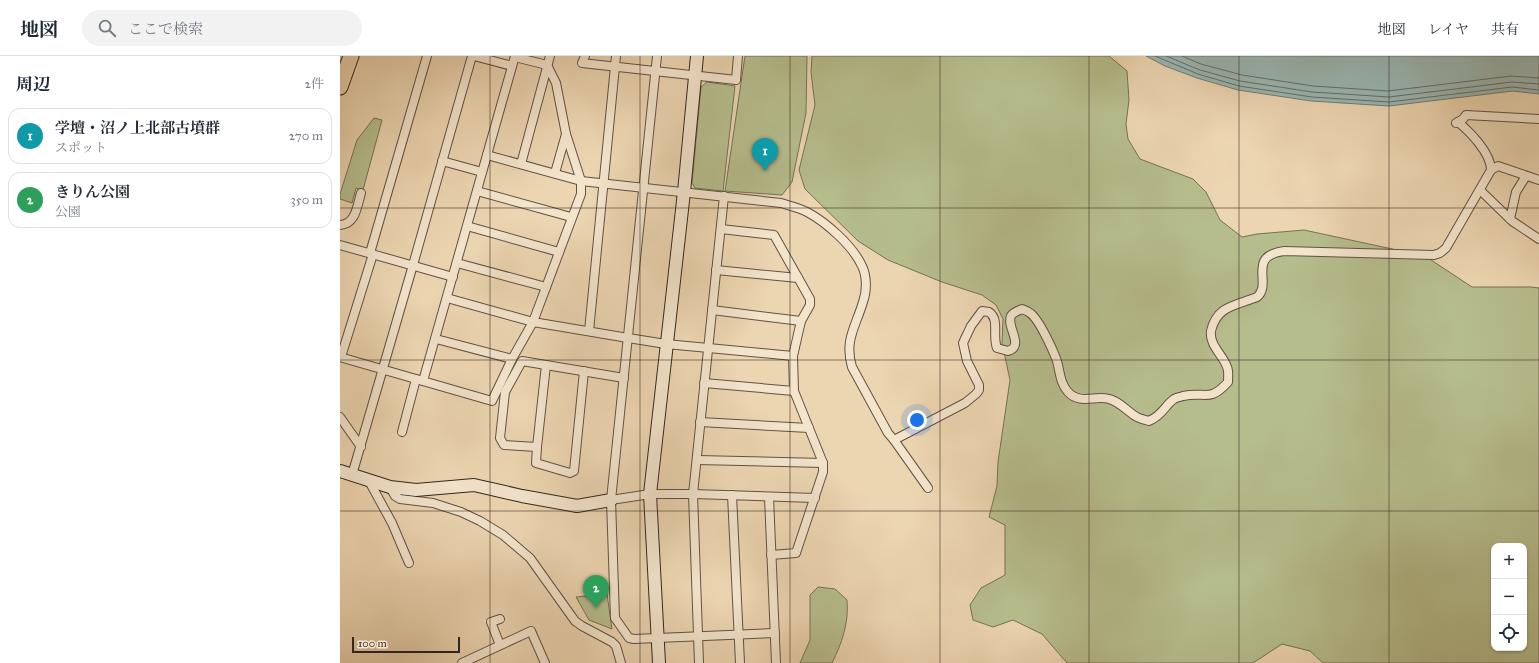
<!DOCTYPE html>
<html lang="ja">
<head>
<meta charset="utf-8">
<style>
  :root { --surface:#fff; --page:#f2f2f3; --text:#1f2937; --muted:#747a83; --line:#e0e1e3; --accent:#db2777 }
  body { margin:0; font-family:"IM FELL Great Primer","Noto Serif JP",serif; background:var(--page); color:var(--text) }
  .controls { position:absolute; right:12px; bottom:12px; display:grid; overflow:hidden; border-radius:8px; box-shadow:0 1px 3px #0004 }
  .controls button { width:36px; height:36px; display:grid; place-items:center; padding:0; border:0; border-bottom:1px solid var(--line); background:var(--surface); color:var(--text); font:20px sans-serif }
  .scale { position:absolute; left:12px; bottom:10px; width:108px; box-sizing:border-box; padding-left:4px; border:2px solid #33261f; border-top:0; font-size:11px; line-height:14px; white-space:nowrap; color:#33261f; -webkit-text-stroke:3px #f3e4cc; paint-order:stroke }
  .you { position:absolute; left:577px; top:364px; width:14px; height:14px; margin:-10px; border:3px solid #fff; border-radius:50%; background:#1a73e8; box-shadow:0 0 0 6px #1a73e833 }
  .badge { display:grid; place-items:center; width:26px; height:26px; border-radius:50%; background:var(--accent); color:#fff; font-size:13px; font-weight:700 }
  .pin { position:absolute; translate:-50% -33px; filter:drop-shadow(0 1px 2px #0008) }
  .pin::after { content:''; position:absolute; top:21px; width:14px; height:12px; background:inherit; clip-path:polygon(0 0,100% 0,50% 100%) }
  .list { margin:0; padding:0; list-style:none }
  h2 { display:flex; justify-content:space-between; align-items:center; height:52px; margin:0; padding:0 16px; font-size:17px }
  h2 small { font-size:13px; font-weight:400; color:var(--muted) }
  .list li { display:grid; grid-template-columns:26px 1fr auto; gap:12px; align-items:center; box-sizing:border-box; height:56px; margin:0 8px 8px; padding:0 8px; border:1px solid var(--line); border-radius:12px }
  .list b { display:block; font-size:15px; white-space:nowrap }
  .list p { margin:0; font-size:13px; white-space:nowrap; color:var(--muted) }
  .list em { font-size:13px; font-style:normal; color:var(--muted) }
  .icon { flex:none; width:22px; height:22px; fill:none; stroke:currentColor; stroke-width:2; stroke-linecap:round; stroke-linejoin:round }
  .map { position:relative; flex:none; width:1199px; height:607px; overflow:hidden }
  header { display:flex; align-items:center; gap:24px; box-sizing:border-box; height:56px; padding:0 20px; background:var(--surface); border-bottom:1px solid var(--line) }
  header strong { font-size:19px }
  nav { display:flex; gap:22px; margin-inline-start:auto; font-size:14px }
  .search { width:280px; height:36px; background:var(--page); display:flex; align-items:center; gap:10px; box-sizing:border-box; padding:0 14px; border-radius:22px; color:var(--muted); font-size:15px }
  main { display:flex }
  aside { flex:1; background:var(--surface) }
  .map>svg:first-child { display:block }
  .green { fill:#b6bd8d; stroke:#747256; fill-rule:evenodd }
  .water { fill:#9ab7b3; stroke:#717d78 }
  .lines { fill:none; stroke-linecap:round; stroke-linejoin:round }
  .shore { stroke:#666e69; stroke-width:1 }
  .street-casing { stroke:#615244; stroke-width:10 }
  .secondary-casing { stroke:#33261f; stroke-width:14 }
  .highway-casing { stroke:#33261f; stroke-width:17 }
  .street { stroke:#f3e4cc; stroke-width:8 }
  .secondary { stroke:#f3e4cc; stroke-width:12 }
  .highway { stroke:#ecd5b1; stroke-width:15 }
  .grid { fill:none; stroke:#33261f; stroke-width:1; stroke-opacity:0.55 }
</style>
</head>
<body>
<header>
<strong>地図</strong>
<div class="search"><svg class="icon" aria-label="search" viewBox="0 0 24 24"><circle cx="10" cy="10" r="6"/><path d="M15 15l6 6"/></svg>ここで検索</div>
<nav><a>地図</a><a>レイヤ</a><a>共有</a></nav>
</header>
<main>
<aside>
<h2>周辺<small>2件</small></h2>
<ul class="list">
<li><span class="badge" style="background:#0f9aa8">1</span><div><b>学壇・沼ノ上北部古墳群</b><p>スポット</p></div><em>270 m</em></li>
<li><span class="badge" style="background:#2e9e5b">2</span><div><b>きりん公園</b><p>公園</p></div><em>350 m</em></li>
</ul>
</aside>
<div class="map">
<svg width="1199" height="607" viewBox="0 0 1199 607">
  <rect width="100%" height="100%" fill="#ecd5b1"/>
  <filter id="stains"><feTurbulence type="fractalNoise" baseFrequency=".005" numOctaves="4"/><feColorMatrix values="0 0 0 0 .2 0 0 0 0 .09 0 0 0 0 .02 0 0 0 .5 -.17"/></filter>
  <radialGradient id="worn" r=".72"><stop offset=".6" stop-color="#630" stop-opacity="0"/><stop offset="1" stop-color="#630" stop-opacity=".3"/></radialGradient>
  <g class="green">
    <path d="M405 0H467L466 57 452 126 442 139 385 135Z"/>
    <path d="M472 0H769L787 15 789 44 786 68 788 83 800 103 853 123 866 136 880 164 902 181 917 178 964 174 1085 200 1132 231H1191L1199 232V607H983L970 595 942 588 913 607H727L702 578 673 564 653 571 633 564 630 549 641 532 665 519V469L649 461 657 430 658 406 670 324 662 287 663 263 656 249 642 239 602 226 548 204 518 185 465 133 459 114 475 49 471 16ZM1154 490H1184V592H1154Z"/>
    <path d="M367 26 395 30 383 135 355 132 352 127 361 31Z"/>
    <path d="M34 62 42 64 23 134 16 132 12 147 0 143V138L17 84Z"/>
    <path d="M478 531 495 533 507 544C509 567 502 587 492 607H460L470 584V539Z"/>
    <path d="M267 538 272 573 249 564 236 541Z"/>
  </g>
  <path class="water" d="M806 0H1199V38L1173 35 1049 50 971 45 898 34 857 22 825 10Z"/>
  <g class="lines">
    <g class="shore">
      <path d="M815 0 858 18 899 30 972 41 1049 46 1172 31 1199 34"/>
      <path d="M826 0 860 14 900 25 972 36 1049 41 1172 26 1199 28"/>
      <path d="M842 0 861 8 902 19 973 30 1048 35 1171 20 1199 22"/>
    </g>
    <g class="street-casing">
      <g id="street">
        <path d="M134 0 172 10"/>
        <path d="M245 0 242 7 396 24 398 0"/>
        <path d="M317 0 271 444 275 562 289 582 294 583 435 577"/>
        <path d="M1116 67 1123 63 1126 59 1199 63"/>
        <path d="M147 99 241 125 441 147C450 150 459 152 467 156 486 166 513 190 522 210 527 220 527 235 523 246 516 270 504 284 512 311L548 377 554 384 625 347 636 338 639 334V329L627 305 623 287 631 270 642 255 649 256C660 263 652 280 657 292L668 295C685 290 666 271 671 260 673 256 678 255 682 253 684 254 688 255 690 257 699 263 713 294 717 305 720 316 720 327 728 336 740 349 755 339 769 343 779 345 788 356 797 361 801 363 805 364 809 365 824 358 824 350 834 343 837 341 841 341 843 340 866 335 869 347 888 326 888 321 889 315 887 311 883 299 869 289 871 275 876 253 891 250 909 244 911 243 915 242 917 241 933 228 906 200 944 195L1094 199 1100 197 1106 192 1151 114C1151 97 1130 76 1118 66"/>
        <path d="M102 105 142 116"/>
        <path d="M181 108 210 0"/>
        <path d="M1151 114 1158 110 1199 124"/>
        <path d="M215 117 226 78"/>
        <path d="M1140 134 1172 165 1199 183"/>
        <path d="M137 135 231 161"/>
        <path d="M1170 163 1176 136 1186 120"/>
        <path d="M0 169C16 168 17 150 21 137"/>
        <path d="M127 170 219 196"/>
        <path d="M381 173 434 179 470 243V249L461 265 453 300 454 335 483 407V416L456 497 431 499"/>
        <path d="M0 189 113 221"/>
        <path d="M30 197 87 0"/>
        <path d="M117 207 206 231"/>
        <path d="M376 214 458 222"/>
        <path d="M107 242 193 266 288 282 326 288 453 300"/>
        <path d="M372 254 461 265"/>
        <path d="M249 275 276 0"/>
        <path d="M96 283 172 303"/>
        <path d="M0 301 152 345 172 303 193 266 241 138V125L226 78 216 27 207 9 175 1"/>
        <path d="M1 301 33 198"/>
        <path d="M206 309 197 391 196 407 230 417 234 415 244 315"/>
        <path d="M83 325 175 0"/>
        <path d="M364 327 454 335"/>
        <path d="M0 361 21 391"/>
        <path d="M360 366 469 372"/>
        <path d="M62 376 76 323"/>
        <path d="M554 384 588 432"/>
        <path d="M197 391 164 389 160 382 165 336 182 305 284 322"/>
        <path d="M357 404 483 407"/>
        <path d="M12 419 73 209 132 0"/>
        <path d="M29 425 52 467 69 507"/>
        <path d="M50 431 55 440 60 443 93 447 121 456 140 465 163 479 190 502 235 565 242 570 272 586 276 590 281 607"/>
        <path d="M392 439 400 607"/>
        <path d="M429 441 436 607"/>
        <path d="M271 444 310 438H353L475 442"/>
        <path d="M160 589 151 566 160 563"/>
        <path d="M122 607 191 575 205 607"/>
        <path d="M359 607 353 438 384 140"/>
      </g>
    </g>
    <g class="secondary-casing">
      <g id="secondary">
        <path d="M0 415 50 431 76 434 134 429 182 440 237 450 271 444"/>
        <path d="M319 607 310 438 344 136 357 0"/>
      </g>
    </g>
    <g class="highway-casing">
      <path id="highway" d="M0 31 11 0"/>
    </g>
    <use href="#street" class="street"/>
    <use href="#secondary" class="secondary"/>
    <use href="#highway" class="highway"/>
  </g>
  <path class="grid" d="M150 0V607M300 0V607M450 0V607M600 0V607M749 0V607M899 0V607M1049 0V607M0 152H1199M0 304H1199M0 455H1199"/>
  <rect width="100%" height="100%" filter="url(#stains)"/>
  <rect width="100%" height="100%" fill="url(#worn)"/>
</svg>
<div class="controls">
<button>+</button>
<button>−</button>
<button><svg class="icon" aria-label="locate" viewBox="0 0 24 24"><circle cx="12" cy="12" r="6"/><path d="M12 2v4M12 18v4M2 12h4M18 12h4"/></svg></button>
</div>
<div class="scale">100 m</div>
<div class="you"></div>
<div class="pin badge" style="left:425px;top:115px;background:#0f9aa8">1</div>
<div class="pin badge" style="left:256px;top:552px;background:#2e9e5b">2</div>
</div>
</main>
</body>
</html>
